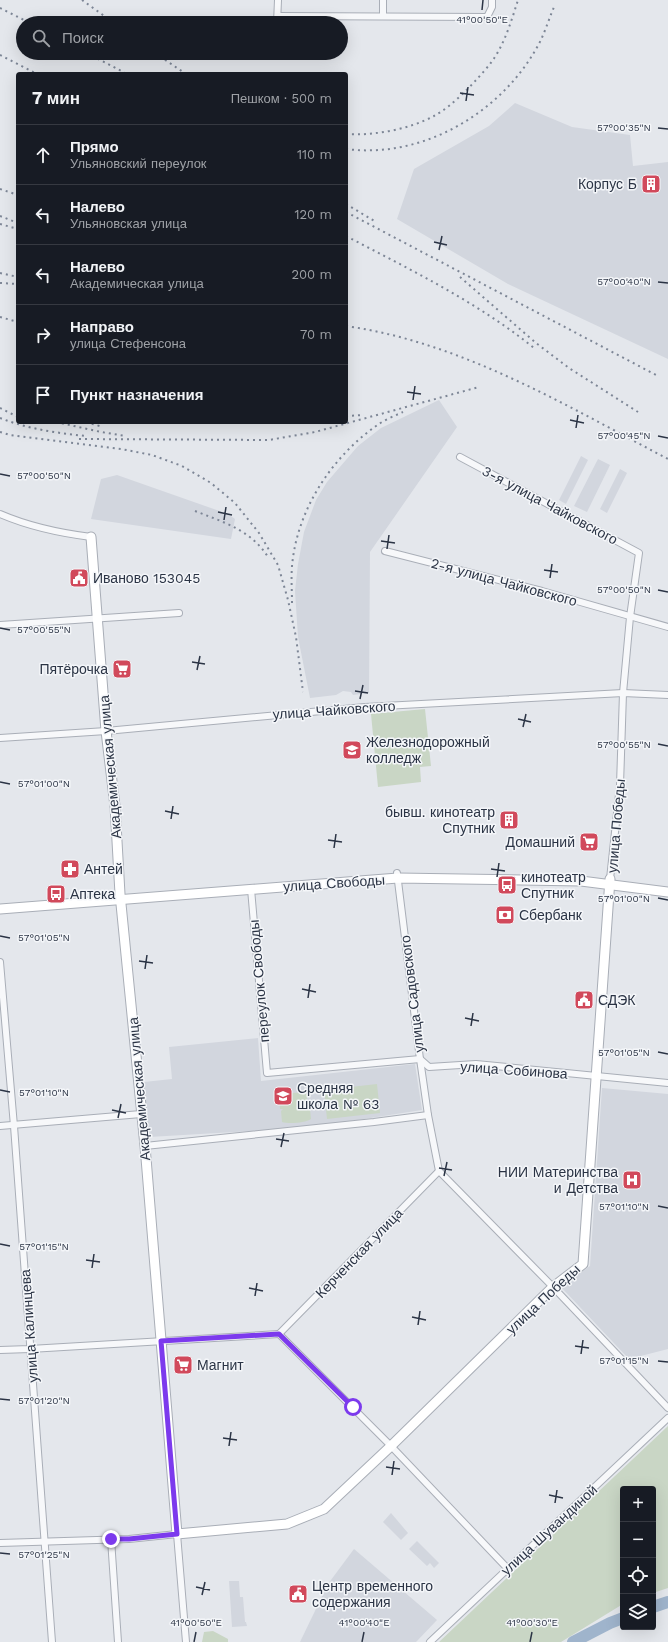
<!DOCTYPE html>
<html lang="ru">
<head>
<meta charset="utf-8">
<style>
  :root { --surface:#171b24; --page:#20242c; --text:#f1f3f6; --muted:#9ea1a6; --line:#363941 }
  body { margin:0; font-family:"Work Sans",sans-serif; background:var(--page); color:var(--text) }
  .controls { position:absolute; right:12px; bottom:12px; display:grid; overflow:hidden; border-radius:4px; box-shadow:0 4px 16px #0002 }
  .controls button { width:36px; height:36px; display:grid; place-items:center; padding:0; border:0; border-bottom:1px solid var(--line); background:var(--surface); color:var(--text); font:20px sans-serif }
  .stop { position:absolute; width:12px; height:12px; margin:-9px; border:3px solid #7c3aed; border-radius:50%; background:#fff }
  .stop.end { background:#7c3aed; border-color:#fff; box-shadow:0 1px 4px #0008 }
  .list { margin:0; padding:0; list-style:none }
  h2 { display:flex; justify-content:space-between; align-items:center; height:52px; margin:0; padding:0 16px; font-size:17px }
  h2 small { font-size:13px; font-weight:400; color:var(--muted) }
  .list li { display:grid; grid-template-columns:26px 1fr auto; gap:12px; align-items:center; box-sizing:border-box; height:60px; padding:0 16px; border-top:1px solid var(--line) }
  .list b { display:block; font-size:15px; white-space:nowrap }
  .list p { margin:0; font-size:13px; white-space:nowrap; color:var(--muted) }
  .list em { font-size:13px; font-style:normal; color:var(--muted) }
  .icon { flex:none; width:22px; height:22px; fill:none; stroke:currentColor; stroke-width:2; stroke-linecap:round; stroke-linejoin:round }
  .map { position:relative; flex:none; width:668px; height:1642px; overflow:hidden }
  .search { position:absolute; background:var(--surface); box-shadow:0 4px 16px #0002; left:16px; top:16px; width:332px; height:44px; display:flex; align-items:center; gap:10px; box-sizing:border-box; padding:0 14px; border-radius:22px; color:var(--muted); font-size:15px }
  .panel { position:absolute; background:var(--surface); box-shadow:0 4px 16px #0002; left:16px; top:72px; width:332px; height:352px; border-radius:4px }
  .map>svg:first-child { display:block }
  .built { fill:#d2d6de }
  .green { fill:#c9d6c5 }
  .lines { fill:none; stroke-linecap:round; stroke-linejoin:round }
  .river { stroke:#9fb4cc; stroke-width:12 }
  .street-casing { stroke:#a9aeb7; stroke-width:8 }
  .secondary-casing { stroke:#a9aeb7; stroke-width:11 }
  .street { stroke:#f7f8fa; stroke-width:6 }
  .secondary { stroke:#fff; stroke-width:9 }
  .rail { stroke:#7d8696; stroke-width:2; stroke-dasharray:2 4; stroke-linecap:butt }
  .route { stroke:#7c3aed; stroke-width:5 }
  .ticks { fill:none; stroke:#2b3445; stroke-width:1.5 }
  .labels { text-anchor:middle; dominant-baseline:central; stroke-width:3; stroke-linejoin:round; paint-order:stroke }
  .poi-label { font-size:14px; fill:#2b3445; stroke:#f4f6f9; text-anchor:start }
  .street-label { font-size:14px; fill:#2b3445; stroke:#f4f6f9 }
  .ticks-label { font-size:10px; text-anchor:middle; fill:#2b3445; stroke:#f4f6f9; stroke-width:3; stroke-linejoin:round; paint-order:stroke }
</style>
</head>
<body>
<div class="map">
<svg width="668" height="1642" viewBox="0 0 668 1642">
  <rect width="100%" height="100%" fill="#e4e7ec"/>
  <g class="built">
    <path d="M515 103 572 127 630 135 633 166 668 162V359L508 284 397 219 414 169 489 126Z"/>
    <path d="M439 400 457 427 370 552 369 693 353 695 351 692 343 691 336 695 310 698 298 637 295 591 298 564 304 532 316 500 327 482 358 446 381 428Z"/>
    <path d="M581 456 588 460 566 504 559 500Z"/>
    <path d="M598 459 610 465 587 512 574 506Z"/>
    <path d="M620 469 627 473 607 513 600 509Z"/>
    <path d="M117 475 228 514 235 519 231 539 91 519 101 479Z"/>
    <path d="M258 1038 261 1081 415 1064 422 1110 306 1128 149 1137 144 1082 172 1079 169 1047Z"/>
    <path d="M602 1088 668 1094V1349L629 1359 561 1287 590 1266Z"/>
    <path d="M391 1513 408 1533 401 1540 383 1522Z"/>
    <path d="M417 1541 439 1563 434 1568 430 1563 427 1566 409 1549Z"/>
    <path d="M354 1549 437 1620 416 1642H300L328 1584Z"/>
    <path d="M229 1581H239L240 1597H243L245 1622H246L247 1626 232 1627Z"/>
  </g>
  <g class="green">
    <path d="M425 709 431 766 420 767 421 782 378 787 371 714Z"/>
    <path d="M377 1084 380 1113 327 1119 324 1090Z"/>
    <path d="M307 1092V1107L310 1109 311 1119C305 1123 289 1124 282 1122L281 1111 283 1109H280L279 1094Z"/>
    <path d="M668 1426V1588L653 1593V1489H623V1604L561 1642H439Z"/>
    <path d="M213 1631 228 1639V1642H202L204 1632Z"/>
  </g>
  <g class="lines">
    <g class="river">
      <path d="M653 1607 668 1602"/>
      <path d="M573 1642 610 1623 623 1618"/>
    </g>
    <g class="street-casing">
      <g id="street">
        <path d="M383 0V16"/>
        <path d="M278 16 487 17 492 7V0"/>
        <path d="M277 23 278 0"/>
        <path d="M460 457 639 553 630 617 623 693 620 785 610 879"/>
        <path d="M0 514C30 527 59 533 91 537"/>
        <path d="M385 551 542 591 668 627"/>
        <path d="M0 625 179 613"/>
        <path d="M0 738 106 731 365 707 623 693 668 695"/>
        <path d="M397 873 420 1059 428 1115 439 1171 553 1287 668 1408"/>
        <path d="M251 889 267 1073 420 1059 429 1067 476 1064 668 1083"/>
        <path d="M0 962 14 1126 52 1642"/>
        <path d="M0 1126 141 1114"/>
        <path d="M145 1146 374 1122 428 1115"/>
        <path d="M279 1334 391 1446 508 1569"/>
        <path d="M279 1334 439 1171"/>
        <path d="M0 1350 30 1349 279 1334"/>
        <path d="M111 1539 118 1642"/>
        <path d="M0 1543 129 1539 177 1534 186 1642"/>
        <path d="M430 1642 668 1418"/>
      </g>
    </g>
    <g class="secondary-casing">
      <g id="secondary">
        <path d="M91 537 106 731 115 806 120 894 145 1146 177 1534 287 1524 324 1509 391 1446 553 1287 583 1264 610 879"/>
        <path d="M0 909 398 878 581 881 668 892"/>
      </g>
    </g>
    <use href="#street" class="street"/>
    <use href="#secondary" class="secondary"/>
    <g class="rail">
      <path d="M82 0 114 23"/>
      <path d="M0 8 30 23"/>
      <path d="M87 53 127 74"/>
      <path d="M155 53 186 74"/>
      <path d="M0 55 37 74"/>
      <path d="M346 134C374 136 410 129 434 116 453 106 477 80 490 64 504 46 511 22 518 0"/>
      <path d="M346 149C422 159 499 114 536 49 544 36 548 21 554 7"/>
      <path d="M0 189 18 195"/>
      <path d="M346 204 376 222"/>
      <path d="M346 212 658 376"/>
      <path d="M0 216 18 223"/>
      <path d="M0 224 18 229"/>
      <path d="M346 236C411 270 477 302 534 348"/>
      <path d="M0 273 18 277"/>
      <path d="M460 277 536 343 569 368 638 412"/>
      <path d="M0 283 18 284"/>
      <path d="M0 317 18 322"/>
      <path d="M346 326C463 343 565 405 668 459"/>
      <path d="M17 405H18"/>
      <path d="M0 408 18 417"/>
      <path d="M346 416 364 415"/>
      <path d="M0 418C28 429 57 433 86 436"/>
      <path d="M56 422 101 432 126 436"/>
      <path d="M86 422 103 427"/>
      <path d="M0 432 10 435 121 449 152 455 182 466 211 483 235 503 259 533 278 565 288 600 296 637 303 692"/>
      <path d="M79 439 269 440 315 432 479 387"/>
      <path d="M195 511C223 522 251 530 268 557"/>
      <path d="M292 603C292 591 291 578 292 566 297 510 331 458 376 426 384 420 394 416 403 412"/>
    </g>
  </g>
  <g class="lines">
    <path class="route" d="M111 1539H129L177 1534 161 1341 279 1334 353 1407"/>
  </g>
  <path class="ticks" d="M482 10 483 0M460 93 474 95M466 101 468 87M658 128 668 129M434 242 447 245M439 250 442 236M658 282 668 283M407 392 421 394M413 400 415 386M570 420 584 423M576 428 578 415M658 436 668 438M0 474 10 476M218 512 232 515M224 520 226 507M381 541 395 543M387 549 389 535M544 570 558 572M550 578 552 564M658 590 668 592M0 628 10 630M192 662 205 664M197 670 200 656M355 691 368 693M360 699 363 685M518 719 531 722M523 727 526 714M658 744 668 746M0 782 10 784M165 811 179 814M171 819 173 806M328 840 342 842M334 848 336 834M491 869 505 871M497 877 499 863M658 898 668 900M0 936 10 938M139 961 153 963M145 969 147 955M302 989 316 992M308 998 310 984M465 1018 479 1021M471 1026 473 1013M658 1052 668 1054M0 1090 10 1092M112 1110 126 1113M118 1118 121 1104M276 1139 289 1141M281 1147 284 1133M439 1168 452 1170M444 1176 447 1162M658 1206 668 1208M0 1244 10 1246M86 1260 100 1262M92 1268 94 1254M249 1288 263 1291M255 1296 257 1283M412 1317 426 1320M418 1325 420 1311M575 1346 589 1348M581 1354 583 1340M658 1361 668 1362M0 1399 10 1400M223 1438 237 1440M229 1446 231 1432M386 1467 400 1469M392 1475 394 1461M549 1495 563 1498M555 1503 557 1490M0 1553 10 1554M196 1587 210 1590M202 1595 205 1582M194 1642 196 1632M362 1642 364 1632M530 1642 532 1632"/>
  <defs>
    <g id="building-square" transform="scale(1)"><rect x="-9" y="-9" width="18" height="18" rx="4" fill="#d1495b" stroke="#f4f6f9"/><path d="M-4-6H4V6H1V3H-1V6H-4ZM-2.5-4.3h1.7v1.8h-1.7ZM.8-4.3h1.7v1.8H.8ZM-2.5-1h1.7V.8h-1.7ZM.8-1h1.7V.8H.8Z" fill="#fff"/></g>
    <g id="civic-square" transform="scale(1)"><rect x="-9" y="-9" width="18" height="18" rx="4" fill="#d1495b" stroke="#f4f6f9"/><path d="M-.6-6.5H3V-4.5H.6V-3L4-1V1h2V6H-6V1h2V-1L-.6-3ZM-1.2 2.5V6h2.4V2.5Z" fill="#fff"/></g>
    <g id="supermarket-square" transform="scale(1)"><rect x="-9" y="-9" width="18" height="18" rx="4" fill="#d1495b" stroke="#f4f6f9"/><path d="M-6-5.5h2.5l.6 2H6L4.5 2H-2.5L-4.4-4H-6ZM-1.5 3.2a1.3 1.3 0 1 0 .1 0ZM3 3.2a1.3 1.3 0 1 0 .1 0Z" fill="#fff"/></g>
    <g id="university-square" transform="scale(1)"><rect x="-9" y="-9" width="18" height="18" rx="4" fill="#d1495b" stroke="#f4f6f9"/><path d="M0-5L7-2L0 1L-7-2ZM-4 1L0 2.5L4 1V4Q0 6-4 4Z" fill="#fff"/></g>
    <g id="pharmacy-square" transform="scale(1)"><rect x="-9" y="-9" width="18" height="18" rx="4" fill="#d1495b" stroke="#f4f6f9"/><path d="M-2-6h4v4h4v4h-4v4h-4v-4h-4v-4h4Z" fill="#fff"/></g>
    <g id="bus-square" transform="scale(1)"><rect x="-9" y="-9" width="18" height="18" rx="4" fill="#d1495b" stroke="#f4f6f9"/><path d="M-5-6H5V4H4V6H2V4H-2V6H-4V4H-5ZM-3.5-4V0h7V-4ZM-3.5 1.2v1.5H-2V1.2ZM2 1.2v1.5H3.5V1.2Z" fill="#fff"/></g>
    <g id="bank-square" transform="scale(1)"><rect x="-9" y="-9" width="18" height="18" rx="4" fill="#d1495b" stroke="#f4f6f9"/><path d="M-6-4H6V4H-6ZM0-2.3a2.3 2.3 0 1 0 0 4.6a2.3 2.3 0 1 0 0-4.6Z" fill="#fff"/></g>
    <g id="school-square" transform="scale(1)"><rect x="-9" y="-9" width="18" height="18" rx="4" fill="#d1495b" stroke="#f4f6f9"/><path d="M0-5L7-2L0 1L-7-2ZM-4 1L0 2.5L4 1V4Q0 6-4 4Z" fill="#fff"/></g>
    <g id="hospital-square" transform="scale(1)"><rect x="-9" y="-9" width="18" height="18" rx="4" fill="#d1495b" stroke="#f4f6f9"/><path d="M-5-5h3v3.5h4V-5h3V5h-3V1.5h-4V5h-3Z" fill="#fff"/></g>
  </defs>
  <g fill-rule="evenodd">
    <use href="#building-square" x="651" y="184"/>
    <use href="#civic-square" x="79" y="578"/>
    <use href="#supermarket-square" x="122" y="669"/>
    <use href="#university-square" x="352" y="750"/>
    <use href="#building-square" x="509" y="820"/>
    <use href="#supermarket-square" x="589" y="842"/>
    <use href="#pharmacy-square" x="70" y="869"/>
    <use href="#bus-square" x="507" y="885"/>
    <use href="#bus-square" x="56" y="894"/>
    <use href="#bank-square" x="505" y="915"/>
    <use href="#civic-square" x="584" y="1000"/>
    <use href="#school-square" x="283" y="1096"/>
    <use href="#hospital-square" x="632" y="1180"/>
    <use href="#supermarket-square" x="183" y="1365"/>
    <use href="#civic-square" x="298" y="1594"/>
  </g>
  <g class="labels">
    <g class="poi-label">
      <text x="637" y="184" text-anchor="end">Корпус Б</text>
      <text x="93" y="578">Иваново 153045</text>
      <text x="108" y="669" text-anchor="end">Пятёрочка</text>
      <text x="366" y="742">Железнодорожный<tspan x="366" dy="16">колледж</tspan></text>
      <text x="495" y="812" text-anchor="end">бывш. кинотеатр<tspan x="495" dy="16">Спутник</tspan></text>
      <text x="575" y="842" text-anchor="end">Домашний</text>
      <text x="84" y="869">Антей</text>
      <text x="521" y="877">кинотеатр<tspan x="521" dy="16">Спутник</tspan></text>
      <text x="70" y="894">Аптека</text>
      <text x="519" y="915">Сбербанк</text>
      <text x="598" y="1000">СДЭК</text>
      <text x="297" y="1088">Средняя<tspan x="297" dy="16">школа № 63</tspan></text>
      <text x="618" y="1172" text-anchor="end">НИИ Материнства<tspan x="618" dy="16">и Детства</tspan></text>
      <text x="197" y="1365">Магнит</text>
      <text x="312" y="1586">Центр временного<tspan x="312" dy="16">содержания</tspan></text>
    </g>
    <g class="street-label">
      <text transform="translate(550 505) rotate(28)">3-я улица Чайковского</text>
      <text transform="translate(504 582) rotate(15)">2-я улица Чайковского</text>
      <text transform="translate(334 710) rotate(-4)">улица Чайковского</text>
      <text transform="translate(110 767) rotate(-95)">Академическая улица</text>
      <text transform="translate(616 826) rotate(-85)">улица Победы</text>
      <text transform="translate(334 883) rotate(-4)">улица Свободы</text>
      <text transform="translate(259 981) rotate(-95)">переулок Свободы</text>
      <text transform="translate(412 994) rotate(-97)">улица Садовского</text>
      <text transform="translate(514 1070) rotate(4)">улица Собинова</text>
      <text transform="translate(139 1089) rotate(-95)">Академическая улица</text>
      <text transform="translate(359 1253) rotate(-46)">Керченская улица</text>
      <text transform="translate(543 1299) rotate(-43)">улица Победы</text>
      <text transform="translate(29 1326) rotate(-94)">улица Калинцева</text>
      <text transform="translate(549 1530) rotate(-43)">улица Шувандиной</text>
    </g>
  </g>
  <g class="ticks-label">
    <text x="482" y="23">41°00'50"E</text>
    <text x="624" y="131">57°00'35"N</text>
    <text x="624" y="285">57°00'40"N</text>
    <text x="624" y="439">57°00'45"N</text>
    <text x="44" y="479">57°00'50"N</text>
    <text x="624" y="593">57°00'50"N</text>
    <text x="44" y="633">57°00'55"N</text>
    <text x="624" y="748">57°00'55"N</text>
    <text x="44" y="787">57°01'00"N</text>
    <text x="624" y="902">57°01'00"N</text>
    <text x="44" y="941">57°01'05"N</text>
    <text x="624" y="1056">57°01'05"N</text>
    <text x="44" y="1096">57°01'10"N</text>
    <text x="624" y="1210">57°01'10"N</text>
    <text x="44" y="1250">57°01'15"N</text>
    <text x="624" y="1364">57°01'15"N</text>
    <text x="44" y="1404">57°01'20"N</text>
    <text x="44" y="1558">57°01'25"N</text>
    <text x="196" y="1626">41°00'50"E</text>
    <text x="364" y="1626">41°00'40"E</text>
    <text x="532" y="1626">41°00'30"E</text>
  </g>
</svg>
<div class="controls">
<button>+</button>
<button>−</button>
<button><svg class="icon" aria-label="locate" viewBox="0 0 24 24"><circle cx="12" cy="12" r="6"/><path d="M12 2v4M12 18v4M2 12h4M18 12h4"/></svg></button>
<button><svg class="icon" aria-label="layers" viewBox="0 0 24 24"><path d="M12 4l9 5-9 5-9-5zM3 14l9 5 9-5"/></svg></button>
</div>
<div class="stop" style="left:353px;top:1407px"></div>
<div class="stop end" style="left:111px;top:1539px"></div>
<div class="search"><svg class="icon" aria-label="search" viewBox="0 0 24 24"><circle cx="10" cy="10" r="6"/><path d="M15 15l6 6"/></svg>Поиск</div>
<section class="panel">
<h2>7 мин<small>Пешком · 500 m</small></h2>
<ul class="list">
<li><svg class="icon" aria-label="ahead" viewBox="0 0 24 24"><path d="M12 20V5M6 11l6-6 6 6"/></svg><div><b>Прямо</b><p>Ульяновский переулок</p></div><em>110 m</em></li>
<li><svg class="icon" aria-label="left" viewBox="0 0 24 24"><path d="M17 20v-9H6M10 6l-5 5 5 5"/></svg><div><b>Налево</b><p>Ульяновская улица</p></div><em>120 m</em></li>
<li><svg class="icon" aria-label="left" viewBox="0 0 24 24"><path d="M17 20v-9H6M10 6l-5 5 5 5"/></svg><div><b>Налево</b><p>Академическая улица</p></div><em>200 m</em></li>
<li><svg class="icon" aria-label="right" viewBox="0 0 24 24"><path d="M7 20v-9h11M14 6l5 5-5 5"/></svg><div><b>Направо</b><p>улица Стефенсона</p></div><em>70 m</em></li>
<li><svg class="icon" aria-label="arrive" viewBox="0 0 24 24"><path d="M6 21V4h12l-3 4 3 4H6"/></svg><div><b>Пункт назначения</b></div></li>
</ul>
</section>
</div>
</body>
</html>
